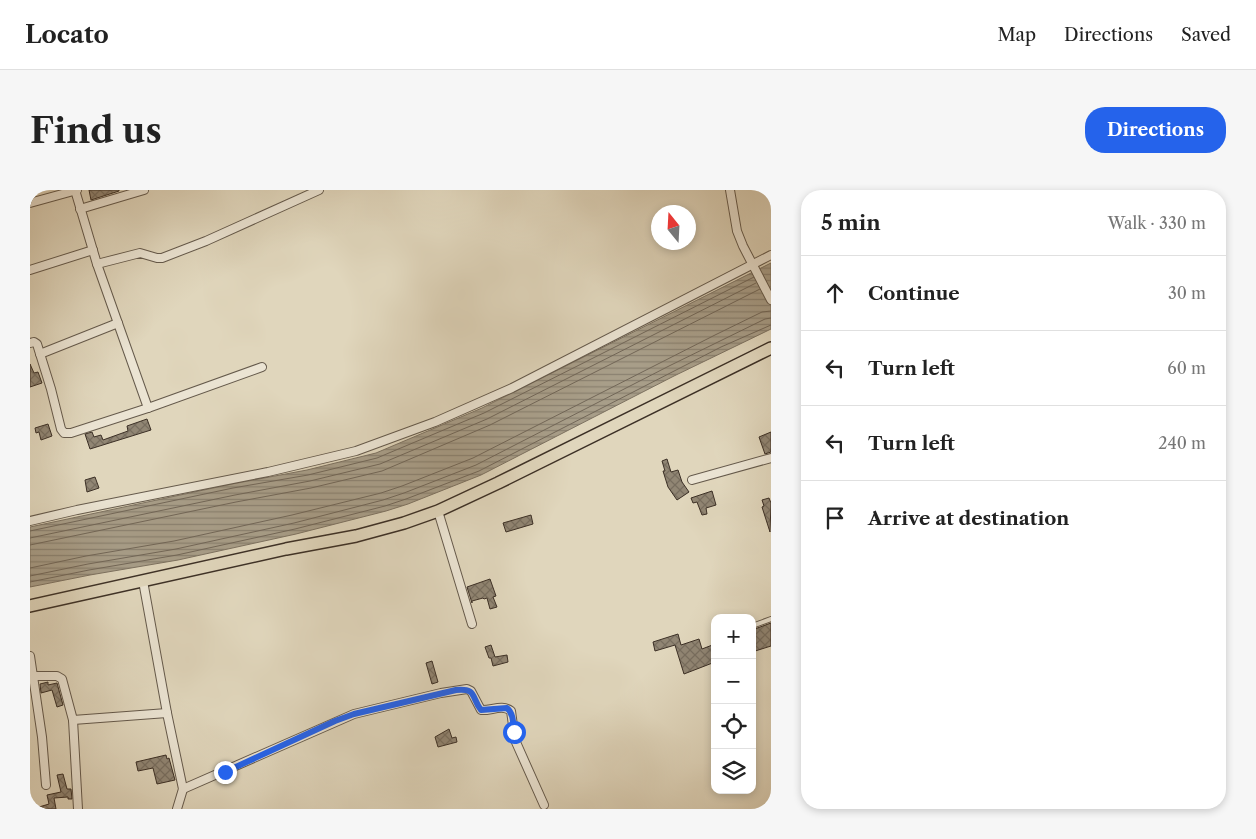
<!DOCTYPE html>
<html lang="en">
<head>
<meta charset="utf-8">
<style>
  :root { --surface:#fff; --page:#f6f6f6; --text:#222; --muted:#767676; --line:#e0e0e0; --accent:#2563eb }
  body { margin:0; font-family:"Libre Caslon Text",serif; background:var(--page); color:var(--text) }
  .controls { position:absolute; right:15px; bottom:15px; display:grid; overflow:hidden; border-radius:10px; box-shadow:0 2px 8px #0003 }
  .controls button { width:45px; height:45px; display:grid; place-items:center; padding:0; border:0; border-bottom:1px solid var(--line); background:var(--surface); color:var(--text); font:25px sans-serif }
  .compass { position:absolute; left:621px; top:15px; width:45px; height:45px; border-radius:50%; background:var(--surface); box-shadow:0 2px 8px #0003; rotate:342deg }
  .stop { position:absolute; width:15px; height:15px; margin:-11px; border:4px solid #2563eb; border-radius:50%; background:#fff }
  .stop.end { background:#2563eb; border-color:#fff; box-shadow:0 1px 5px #0008 }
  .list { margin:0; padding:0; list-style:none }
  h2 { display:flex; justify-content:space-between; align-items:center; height:65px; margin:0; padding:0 20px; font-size:21px }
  h2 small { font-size:16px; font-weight:400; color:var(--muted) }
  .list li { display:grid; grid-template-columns:32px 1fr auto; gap:15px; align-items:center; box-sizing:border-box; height:75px; padding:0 20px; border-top:1px solid var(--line) }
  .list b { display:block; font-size:19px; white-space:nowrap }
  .list em { font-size:16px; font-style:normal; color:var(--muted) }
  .icon { flex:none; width:28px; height:28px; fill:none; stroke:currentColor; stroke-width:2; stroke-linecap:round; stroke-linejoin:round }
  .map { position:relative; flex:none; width:741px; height:619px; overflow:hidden; border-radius:20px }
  header { display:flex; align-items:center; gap:30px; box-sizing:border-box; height:70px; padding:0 25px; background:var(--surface); border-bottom:1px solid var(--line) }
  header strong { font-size:24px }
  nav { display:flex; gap:28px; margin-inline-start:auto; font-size:18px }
  .intro { display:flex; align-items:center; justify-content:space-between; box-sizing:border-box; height:120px; padding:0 30px }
  h1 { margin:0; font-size:35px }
  .button { padding:12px 22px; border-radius:20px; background:var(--accent); color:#fff; font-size:18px; font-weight:700 }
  main { display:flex; gap:30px; padding:0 30px }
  aside { flex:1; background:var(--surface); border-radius:20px; box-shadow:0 2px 8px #0003 }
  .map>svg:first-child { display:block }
  .water { fill:url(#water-rules); stroke:#7d7261 }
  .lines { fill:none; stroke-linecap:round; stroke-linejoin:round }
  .shore { stroke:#726758; stroke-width:1 }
  .building { fill:url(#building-cross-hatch); stroke:#3c3026 }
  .service-casing { stroke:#655a4c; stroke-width:6 }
  .minor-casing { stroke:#655a4c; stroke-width:10 }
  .primary-casing { stroke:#3c3026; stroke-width:14 }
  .service { stroke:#ebe4d3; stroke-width:4 }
  .minor { stroke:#ebe4d3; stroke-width:8 }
  .primary { stroke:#e0d6bc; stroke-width:11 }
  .route { stroke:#2563eb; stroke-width:6 }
</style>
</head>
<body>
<header>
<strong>Locato</strong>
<nav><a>Map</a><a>Directions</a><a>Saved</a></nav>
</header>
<div class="intro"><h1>Find us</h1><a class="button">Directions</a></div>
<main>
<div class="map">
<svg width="741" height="619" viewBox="0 0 741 619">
  <defs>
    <pattern id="water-rules" width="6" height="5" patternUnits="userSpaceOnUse" patternTransform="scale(1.25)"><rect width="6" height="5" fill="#a89e89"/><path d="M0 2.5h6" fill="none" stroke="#8a8170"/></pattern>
    <pattern id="building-cross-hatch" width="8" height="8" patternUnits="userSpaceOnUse" patternTransform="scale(1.25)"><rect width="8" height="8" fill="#918674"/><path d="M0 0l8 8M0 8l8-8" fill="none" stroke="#786e5f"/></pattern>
  </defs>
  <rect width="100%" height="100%" fill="#e0d6bc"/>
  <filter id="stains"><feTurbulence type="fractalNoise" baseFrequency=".004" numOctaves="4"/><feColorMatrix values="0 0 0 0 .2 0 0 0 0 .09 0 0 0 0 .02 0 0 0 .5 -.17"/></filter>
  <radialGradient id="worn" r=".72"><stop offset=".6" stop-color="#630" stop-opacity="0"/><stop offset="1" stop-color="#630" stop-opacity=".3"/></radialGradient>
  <path class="water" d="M741 73V139L644 186 451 285 378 314 356 321 266 344 148 370 60 385 0 397V337L202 294 277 280 346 263 452 218Z"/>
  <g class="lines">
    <g class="shore">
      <path d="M0 341 203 298 278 285 347 268 454 223 724 87"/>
      <path d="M0 348 205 305 280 291 350 274 457 229 726 93"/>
      <path d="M0 355 206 312 281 298 352 281 460 235 730 99"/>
      <path d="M0 378 56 366 144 351 262 325 351 303 372 296 443 268 685 145 732 122 741 121"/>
      <path d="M0 386 58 374 146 359 264 333 353 310 374 303 446 275 639 176 735 129 741 128"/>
      <path d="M0 392 59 380 147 365 265 339 355 316 376 309 449 281 691 157 741 135"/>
    </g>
  </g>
  <g class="building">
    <path d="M59 0H89V1L61 10Z"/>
    <path d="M0 174 4 183 8 182 12 193 0 197Z"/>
    <path d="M117 229 121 240 60 259 55 244 62 242 64 247 71 245 73 250 98 241 97 236Z"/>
    <path d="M18 234 22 246 11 250 9 242 6 243 5 238Z"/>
    <path d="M741 242V262L735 264 729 247Z"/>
    <path d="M637 269 641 282 648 280 652 292 659 302 647 310 638 297 633 281H635L632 271Z"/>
    <path d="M65 287 69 298 57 302 55 290Z"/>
    <path d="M682 301 686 315 676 318 677 324 672 325 667 312 663 313 661 308Z"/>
    <path d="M739 308 741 313 740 342 732 317 734 316 732 310Z"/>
    <path d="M501 325 503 334 476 342 473 333Z"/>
    <path d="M460 389 466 406 463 407 467 417 460 419 457 408 454 409 453 408 442 411V413L437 397Z"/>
    <path d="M741 433V456L722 462V440Z"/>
    <path d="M648 444 651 455 669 449 672 459 685 454V472L654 484 645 455 625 461 623 452Z"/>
    <path d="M461 455 465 467 477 465 478 472 463 476 461 468H459L455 457Z"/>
    <path d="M402 471 408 492 402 494 396 473Z"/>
    <path d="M18 492V495L27 493 33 515 27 517 22 500 11 503 10 494Z"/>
    <path d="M419 539 422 548 426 547 427 552 408 557 405 547Z"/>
    <path d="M136 565 137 569 139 568 145 590 127 594 123 578 108 581 106 572Z"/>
    <path d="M33 584 37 599H41L42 609H38V607L24 608 26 619H9V617L19 614 17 605 31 602 27 585Z"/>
  </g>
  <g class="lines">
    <g class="service-casing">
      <path id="service" d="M722 436 741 429"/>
    </g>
    <g class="minor-casing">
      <g id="minor">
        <path d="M45 0 67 74 118 218 232 177"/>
        <path d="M700 0 707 41 713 56 741 110"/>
        <path d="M0 13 47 0"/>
        <path d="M50 19 114 0"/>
        <path d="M67 74 110 63 127 68H132L176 51 289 0"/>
        <path d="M0 80 63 60"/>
        <path d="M0 153 4 152 7 154 21 199 31 239 34 243H41L118 218"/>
        <path d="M10 164 88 133"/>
        <path d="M662 290 741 268"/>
        <path d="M408 321 442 434"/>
        <path d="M0 331 47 320 238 282 326 261 405 232 482 198 741 65"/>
        <path d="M113 391 137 523 153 599 147 619"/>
        <path d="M0 466 12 547 16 595"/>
        <path d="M4 486H27L32 489 43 530 48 619"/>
        <path d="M43 530 137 523"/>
        <path d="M153 599 324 524 411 503 437 499 441 501 451 520C461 521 472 514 481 521L485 550 514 615"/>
      </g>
    </g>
    <g class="primary-casing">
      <path id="primary" d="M0 416 256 359 326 346 374 333 408 321 468 293 741 158"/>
    </g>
    <use href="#service" class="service"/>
    <use href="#minor" class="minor"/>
    <use href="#primary" class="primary"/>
  </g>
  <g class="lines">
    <path class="route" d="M195 582 305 531 324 524 426 500C447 498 441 507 451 520L477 518C484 524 483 534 484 542"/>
  </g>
  <rect width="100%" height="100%" filter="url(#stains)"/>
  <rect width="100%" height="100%" fill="url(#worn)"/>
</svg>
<div class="controls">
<button>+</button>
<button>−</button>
<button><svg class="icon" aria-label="locate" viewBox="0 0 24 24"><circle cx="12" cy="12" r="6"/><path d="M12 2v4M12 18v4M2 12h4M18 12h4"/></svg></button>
<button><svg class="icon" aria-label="layers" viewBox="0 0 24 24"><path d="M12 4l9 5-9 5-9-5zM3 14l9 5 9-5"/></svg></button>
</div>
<svg class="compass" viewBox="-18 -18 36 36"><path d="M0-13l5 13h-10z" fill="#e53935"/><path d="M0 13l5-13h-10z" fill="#767676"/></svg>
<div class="stop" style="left:484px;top:542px"></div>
<div class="stop end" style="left:195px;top:582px"></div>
</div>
<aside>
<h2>5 min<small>Walk · 330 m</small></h2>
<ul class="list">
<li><svg class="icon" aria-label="ahead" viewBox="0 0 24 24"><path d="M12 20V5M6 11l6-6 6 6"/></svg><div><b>Continue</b></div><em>30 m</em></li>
<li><svg class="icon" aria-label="left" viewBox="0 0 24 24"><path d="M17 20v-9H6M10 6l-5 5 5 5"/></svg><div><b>Turn left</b></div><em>60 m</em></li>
<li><svg class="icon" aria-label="left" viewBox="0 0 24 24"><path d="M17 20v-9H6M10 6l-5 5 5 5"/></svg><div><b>Turn left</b></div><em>240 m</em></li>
<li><svg class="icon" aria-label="arrive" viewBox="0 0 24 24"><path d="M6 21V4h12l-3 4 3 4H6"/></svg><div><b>Arrive at destination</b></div></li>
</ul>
</aside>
</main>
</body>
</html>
